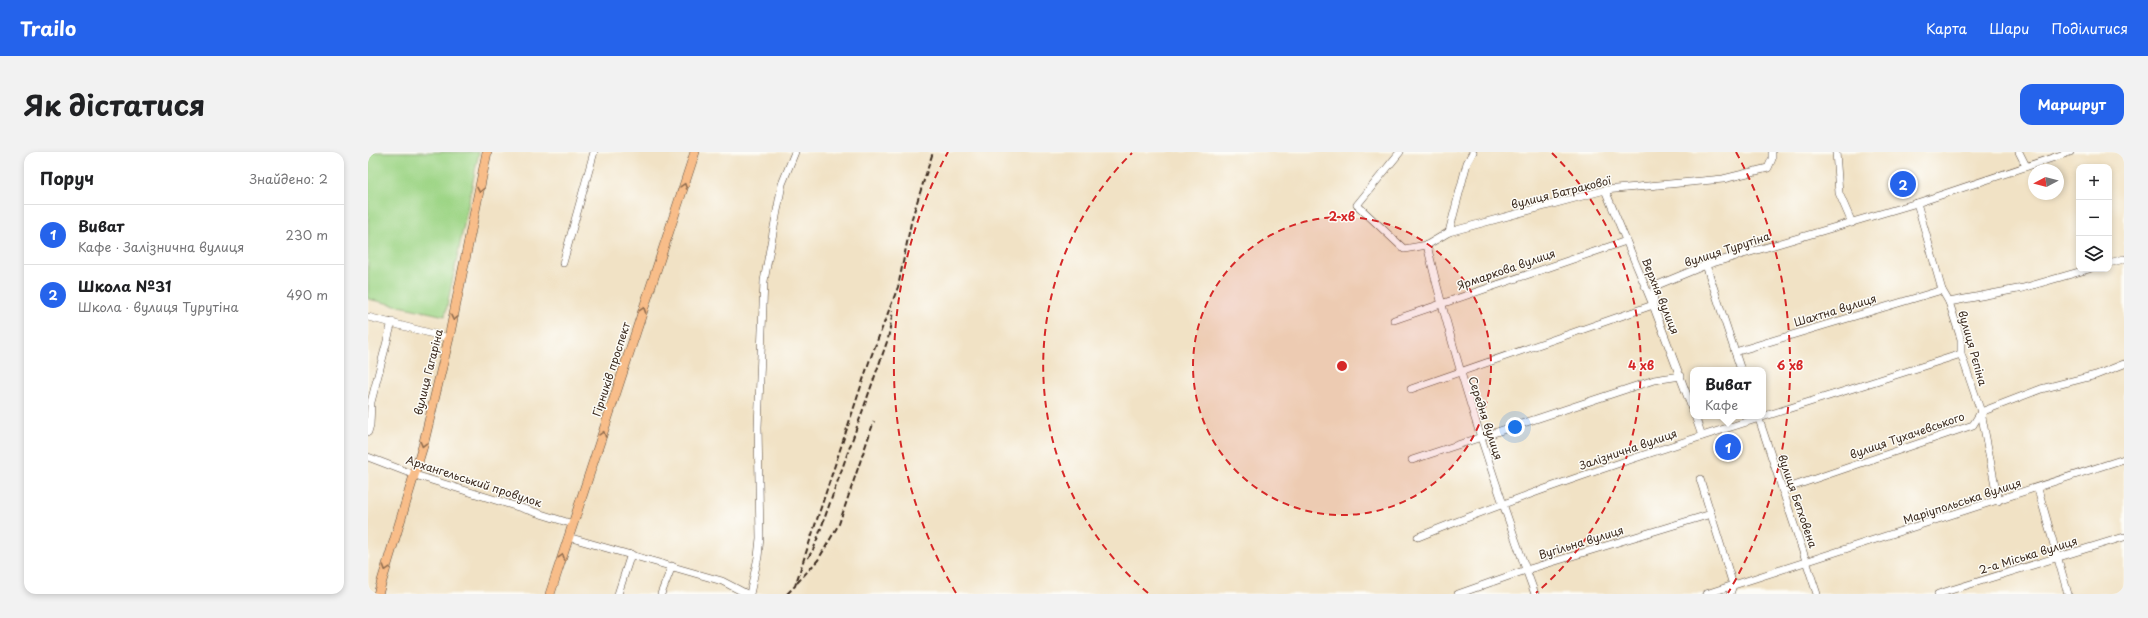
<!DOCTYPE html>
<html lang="uk">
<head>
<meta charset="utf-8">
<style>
  :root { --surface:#fff; --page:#f2f2f2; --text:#202124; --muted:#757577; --line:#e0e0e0; --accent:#2563eb }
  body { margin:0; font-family:"Playpen Sans",sans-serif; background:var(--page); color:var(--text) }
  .controls { position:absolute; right:12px; top:12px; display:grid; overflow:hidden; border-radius:8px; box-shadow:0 2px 6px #0003 }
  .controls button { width:36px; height:36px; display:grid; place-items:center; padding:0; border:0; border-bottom:1px solid var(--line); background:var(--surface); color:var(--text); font:20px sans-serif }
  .compass { position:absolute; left:1660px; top:12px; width:36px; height:36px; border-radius:50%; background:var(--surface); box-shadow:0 2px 6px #0003; rotate:263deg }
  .you { position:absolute; left:1147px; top:275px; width:14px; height:14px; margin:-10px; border:3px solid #fff; border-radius:50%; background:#1a73e8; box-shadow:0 0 0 6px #1a73e833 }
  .badge { display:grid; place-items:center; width:26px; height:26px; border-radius:50%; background:var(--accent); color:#fff; font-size:13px; font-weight:700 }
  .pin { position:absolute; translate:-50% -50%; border:2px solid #fff; box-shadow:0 1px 4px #0006 }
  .popup { position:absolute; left:1322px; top:215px; width:76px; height:52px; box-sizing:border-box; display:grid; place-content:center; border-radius:8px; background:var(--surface); filter:drop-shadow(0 1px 3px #0005); font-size:13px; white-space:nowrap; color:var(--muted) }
  .popup b { font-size:15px; color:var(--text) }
  .popup::after { content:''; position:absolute; left:50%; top:100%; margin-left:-8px; border:8px solid transparent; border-top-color:var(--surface) }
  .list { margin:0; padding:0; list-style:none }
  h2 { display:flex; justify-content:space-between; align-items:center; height:52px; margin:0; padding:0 16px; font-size:17px }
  h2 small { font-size:13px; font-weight:400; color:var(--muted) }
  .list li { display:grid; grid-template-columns:26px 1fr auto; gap:12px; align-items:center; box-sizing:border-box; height:60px; padding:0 16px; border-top:1px solid var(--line) }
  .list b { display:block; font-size:15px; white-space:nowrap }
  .list p { margin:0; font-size:13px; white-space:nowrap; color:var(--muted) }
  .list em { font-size:13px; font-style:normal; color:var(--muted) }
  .icon { flex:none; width:22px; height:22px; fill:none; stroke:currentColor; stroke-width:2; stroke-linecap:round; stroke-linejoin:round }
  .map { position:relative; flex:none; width:1756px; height:442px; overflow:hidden; border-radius:12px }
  header { display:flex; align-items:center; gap:24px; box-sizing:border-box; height:56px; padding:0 20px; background:var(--accent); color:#fff }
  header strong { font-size:19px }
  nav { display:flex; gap:22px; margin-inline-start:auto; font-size:14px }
  .intro { display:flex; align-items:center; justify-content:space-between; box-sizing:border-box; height:96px; padding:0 24px }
  h1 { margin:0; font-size:28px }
  .button { padding:10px 18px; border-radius:12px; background:var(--accent); color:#fff; font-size:14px; font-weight:700 }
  main { display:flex; gap:24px; padding:0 24px }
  aside { flex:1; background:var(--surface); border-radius:12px; box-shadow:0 2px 6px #0003 }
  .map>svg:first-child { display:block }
  .green { fill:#9ed586; stroke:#6c8052 }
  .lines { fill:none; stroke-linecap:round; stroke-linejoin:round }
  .minor-casing { stroke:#564637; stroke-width:8 }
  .major-casing { stroke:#564637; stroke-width:10 }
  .minor { stroke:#fff; stroke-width:7 }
  .major { stroke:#f8bd89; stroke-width:9 }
  .rail { stroke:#3b2a1e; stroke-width:2; stroke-dasharray:6 3; stroke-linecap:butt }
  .oneway { stroke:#906c4e }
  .ring { fill:none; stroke:#d62828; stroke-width:2; stroke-dasharray:7 5 }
  .labels { text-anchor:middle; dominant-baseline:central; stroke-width:3; stroke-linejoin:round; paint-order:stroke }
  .street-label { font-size:11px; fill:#3b2a1e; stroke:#fdfcf7 }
  .centre { fill:#d62828; stroke:#fdfcf7; stroke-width:2 }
  .ring-label { font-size:12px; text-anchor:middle; font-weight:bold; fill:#d62828; stroke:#fdfcf7; stroke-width:3; stroke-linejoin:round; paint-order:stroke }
</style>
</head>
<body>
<header>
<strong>Trailo</strong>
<nav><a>Карта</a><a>Шари</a><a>Поділитися</a></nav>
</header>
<div class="intro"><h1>Як дістатися</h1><a class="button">Маршрут</a></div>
<main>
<aside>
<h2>Поруч<small>Знайдено: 2</small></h2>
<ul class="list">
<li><span class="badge">1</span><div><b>Виват</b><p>Кафе · Залізнична вулиця</p></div><em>230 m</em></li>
<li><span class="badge">2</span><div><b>Школа №31</b><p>Школа · вулиця Турутіна</p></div><em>490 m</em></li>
</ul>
</aside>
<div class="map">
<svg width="1756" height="442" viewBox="0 0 1756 442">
  <rect width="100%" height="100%" fill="#fdfcf7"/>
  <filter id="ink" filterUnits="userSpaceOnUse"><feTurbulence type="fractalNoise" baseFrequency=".025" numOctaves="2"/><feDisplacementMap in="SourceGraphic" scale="8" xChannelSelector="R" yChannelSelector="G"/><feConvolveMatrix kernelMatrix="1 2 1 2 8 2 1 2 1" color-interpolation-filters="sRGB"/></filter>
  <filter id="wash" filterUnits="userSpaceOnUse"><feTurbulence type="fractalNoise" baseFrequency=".012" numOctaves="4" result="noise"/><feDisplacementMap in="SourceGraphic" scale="16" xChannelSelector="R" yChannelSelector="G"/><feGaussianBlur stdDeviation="0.9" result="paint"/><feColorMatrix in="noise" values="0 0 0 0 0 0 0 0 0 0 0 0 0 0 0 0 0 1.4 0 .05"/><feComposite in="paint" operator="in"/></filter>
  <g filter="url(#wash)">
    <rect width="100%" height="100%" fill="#f1e2c5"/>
    <path class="green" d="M0 0H111L77 164 0 147Z"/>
  </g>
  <g filter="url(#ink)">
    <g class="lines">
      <g class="minor-casing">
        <g id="minor">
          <path d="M1032 0 989 53 1036 97 1059 93 1081 80 1237 38 1355 27 1400 16 1404 7V0"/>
          <path d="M1468 0 1471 41 1484 71"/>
          <path d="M1651 0 1658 14"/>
          <path d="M1237 38 1285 153 1325 259"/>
          <path d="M1549 51 1574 138 1581 150 1593 187V202L1613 260 1630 349"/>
          <path d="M1081 80 1099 11 1105 0"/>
          <path d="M1059 93C1087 212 1125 328 1167 442"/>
          <path d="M195 111 226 0"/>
          <path d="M1741 111 1756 107"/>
          <path d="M1338 113 1373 218"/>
          <path d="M1581 150 1655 136 1721 117"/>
          <path d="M0 165 81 186"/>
          <path d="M1026 168 1258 89"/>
          <path d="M1367 200 1574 138"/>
          <path d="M1043 237 1285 153 1287 134 1338 113 1549 51 1702 0"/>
          <path d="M1327 264 1334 284"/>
          <path d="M1390 264 1449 442"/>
          <path d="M0 280 2 273 3 250 24 170"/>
          <path d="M0 305 47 323 205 372"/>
          <path d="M1044 308 1286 228 1313 224"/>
          <path d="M1332 327 1365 433 1362 442"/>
          <path d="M1670 337 1700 442"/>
          <path d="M1414 338 1605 273 1613 260 1673 237 1728 223 1756 212"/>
          <path d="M200 385 354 429 379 442"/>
          <path d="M1050 385C1228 313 1411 261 1593 202"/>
          <path d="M250 442 263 402"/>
          <path d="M293 442 304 414"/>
          <path d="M382 442 390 405 392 386 390 275 396 129 414 32 427 0"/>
          <path d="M1090 442 1158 418 1343 362"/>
          <path d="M1338 442 1756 307"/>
          <path d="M1570 442 1756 385"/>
        </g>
      </g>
      <g class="major-casing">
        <g id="major">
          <path d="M10 442 55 294 81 186 119 0"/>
          <path d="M182 442 327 0"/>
        </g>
      </g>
      <use href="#minor" class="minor"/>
      <use href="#major" class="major"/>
      <g class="rail">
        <path d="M440 406 446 396 520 187 525 159"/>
        <path d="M429 431 450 408 471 372 506 269"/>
        <path d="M419 442 427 434 501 210 530 135 544 66 565 0"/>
      </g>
    </g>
    <defs><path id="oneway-chevron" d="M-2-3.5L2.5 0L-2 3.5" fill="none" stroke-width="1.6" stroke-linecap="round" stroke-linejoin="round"/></defs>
    <g class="oneway">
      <use href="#oneway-chevron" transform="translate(316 34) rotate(-72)"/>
      <use href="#oneway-chevron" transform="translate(112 38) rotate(101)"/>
      <use href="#oneway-chevron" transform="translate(275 158) rotate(-72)"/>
      <use href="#oneway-chevron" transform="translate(86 166) rotate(102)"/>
      <use href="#oneway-chevron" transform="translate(235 282) rotate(-72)"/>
      <use href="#oneway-chevron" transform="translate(55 292) rotate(104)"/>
      <use href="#oneway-chevron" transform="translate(194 405) rotate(-72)"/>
      <use href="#oneway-chevron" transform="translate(18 416) rotate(107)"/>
    </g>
  </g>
  <circle cx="974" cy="214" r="149" fill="#d62828" fill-opacity=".12"/>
  <g class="ring">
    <circle cx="974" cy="214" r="149"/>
    <path d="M780 441A299 299 0 0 1 764 1M1184 1A299 299 0 0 1 1168 441"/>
    <path d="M588 441A448 448 0 0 1 580 0M1368 0A448 448 0 0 1 1360 441"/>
  </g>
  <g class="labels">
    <g class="street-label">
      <text transform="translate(1193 40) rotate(-14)">вулиця Батракової</text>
      <text transform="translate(1359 97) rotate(-18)">вулиця Турутіна</text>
      <text transform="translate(1138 117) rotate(-19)">Ярмаркова вулиця</text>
      <text transform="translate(1293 144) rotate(68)">Верхня вулиця</text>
      <text transform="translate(1467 158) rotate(-17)">Шахтна вулиця</text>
      <text transform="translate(1605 196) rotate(74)">вулиця Рєпіна</text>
      <text transform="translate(243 217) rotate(-72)">Гірників проспект</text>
      <text transform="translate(60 220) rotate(-76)">вулиця Гагаріна</text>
      <text transform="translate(1118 266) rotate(72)">Середня вулиця</text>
      <text transform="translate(1539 283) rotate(-19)">вулиця Тухачевського</text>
      <text transform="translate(1260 297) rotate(-19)">Залізнична вулиця</text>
      <text transform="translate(106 329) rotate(18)">Архангельський провулок</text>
      <text transform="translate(1430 349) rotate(71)">вулиця Бетховена</text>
      <text transform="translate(1594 349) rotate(-18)">Маріупольська вулиця</text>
      <text transform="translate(1213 390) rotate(-17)">Вугільна вулиця</text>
      <text transform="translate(1660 403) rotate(-17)">2-а Міська вулиця</text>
    </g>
  </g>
  <circle cx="974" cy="214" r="6" class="centre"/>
  <g class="ring-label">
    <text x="974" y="69">2 хв</text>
    <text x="1273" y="218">4 хв</text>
    <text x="1422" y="218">6 хв</text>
  </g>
</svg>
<div class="controls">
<button>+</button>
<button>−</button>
<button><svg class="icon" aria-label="layers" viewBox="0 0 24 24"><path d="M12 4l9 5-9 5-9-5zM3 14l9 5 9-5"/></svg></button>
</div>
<svg class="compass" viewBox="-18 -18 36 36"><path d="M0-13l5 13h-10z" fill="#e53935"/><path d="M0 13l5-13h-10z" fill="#757577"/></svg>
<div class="you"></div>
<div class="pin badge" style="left:1360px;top:295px">1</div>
<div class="popup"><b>Виват</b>Кафе</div>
<div class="pin badge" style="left:1535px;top:32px">2</div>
</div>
</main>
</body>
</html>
